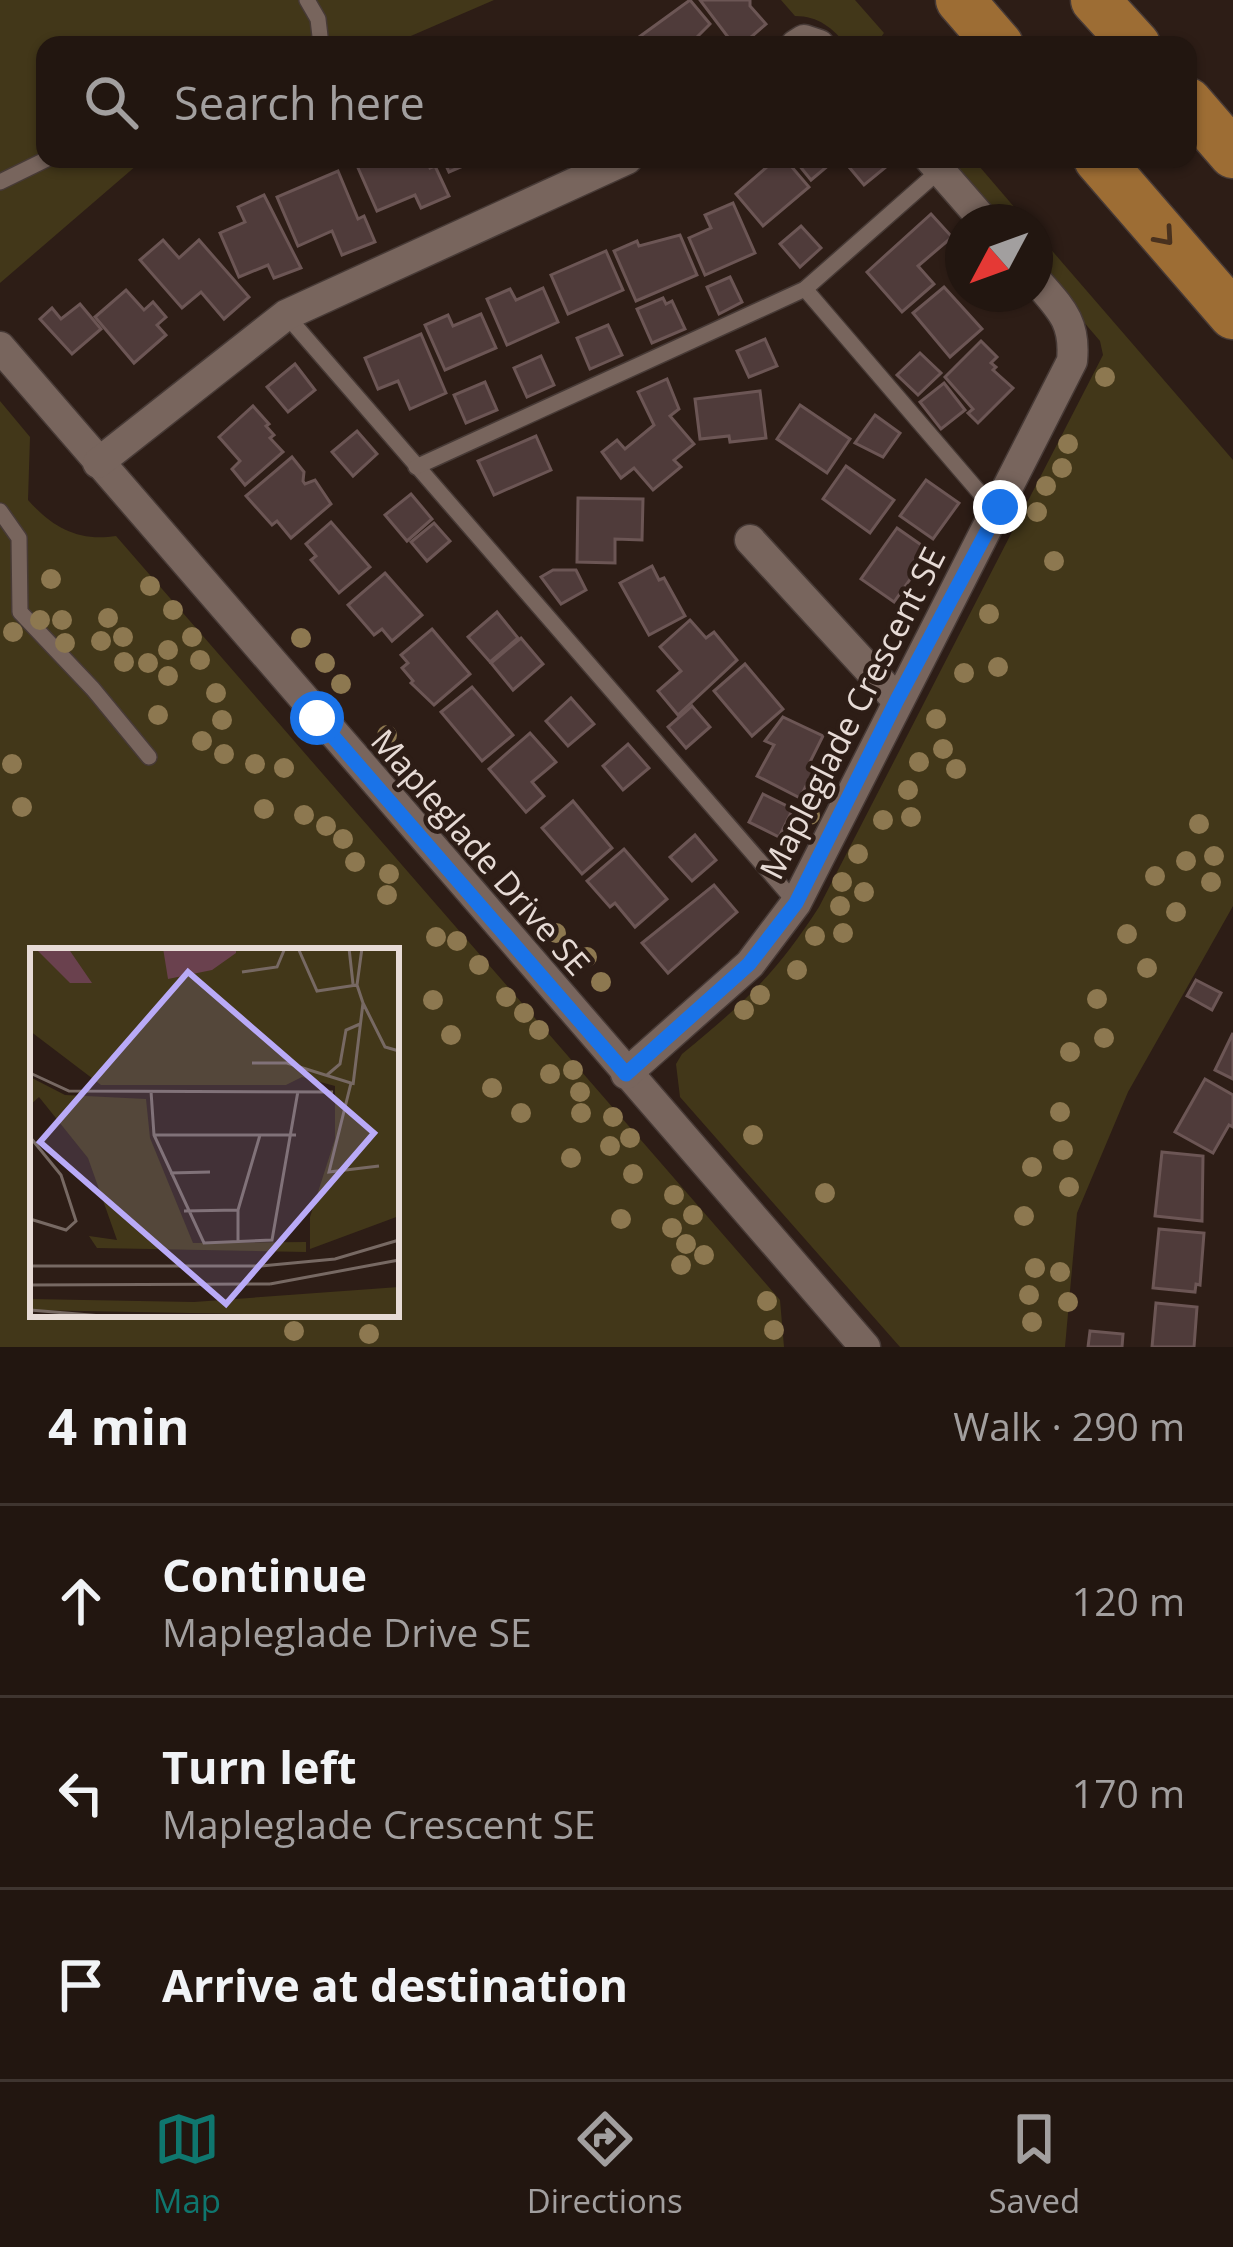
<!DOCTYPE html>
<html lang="en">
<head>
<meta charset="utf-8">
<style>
  :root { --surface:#221610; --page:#2e231e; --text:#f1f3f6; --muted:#a29f9f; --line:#3f3530; --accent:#0f766e }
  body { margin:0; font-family:"Open Sans",sans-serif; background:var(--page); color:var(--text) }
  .compass { position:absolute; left:945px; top:204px; width:108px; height:108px; border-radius:50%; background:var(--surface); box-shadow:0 3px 9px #0004; rotate:229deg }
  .stop { position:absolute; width:36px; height:36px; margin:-27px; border:9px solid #1a73e8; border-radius:50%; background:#fff }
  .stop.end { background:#1a73e8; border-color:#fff; box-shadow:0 3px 12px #0008 }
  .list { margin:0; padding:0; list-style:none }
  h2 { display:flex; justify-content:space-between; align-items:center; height:156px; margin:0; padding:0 48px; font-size:51px }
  h2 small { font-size:39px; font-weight:400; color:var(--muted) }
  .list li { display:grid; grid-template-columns:78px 1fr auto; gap:36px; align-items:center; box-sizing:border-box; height:192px; padding:0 48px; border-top:3px solid var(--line) }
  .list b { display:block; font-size:45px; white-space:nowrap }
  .list p { margin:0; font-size:39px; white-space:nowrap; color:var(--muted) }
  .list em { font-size:39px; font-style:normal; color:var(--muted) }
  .icon { flex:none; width:66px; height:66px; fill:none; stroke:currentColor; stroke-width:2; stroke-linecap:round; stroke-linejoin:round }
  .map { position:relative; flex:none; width:1233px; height:1347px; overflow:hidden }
  .search { position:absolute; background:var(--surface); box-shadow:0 3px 9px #0004; left:36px; right:36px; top:36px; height:132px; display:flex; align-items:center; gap:30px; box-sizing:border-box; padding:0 42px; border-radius:24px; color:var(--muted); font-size:45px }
  .sheet { height:732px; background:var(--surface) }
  nav { display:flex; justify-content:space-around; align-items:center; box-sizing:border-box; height:168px; border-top:3px solid var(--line); background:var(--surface); font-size:33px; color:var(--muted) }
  nav a { display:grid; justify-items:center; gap:6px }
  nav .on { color:var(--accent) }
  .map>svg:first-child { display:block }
  .green { fill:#423719; fill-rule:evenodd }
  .building { fill:#4f3b3a; stroke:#6c5655; stroke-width:3 }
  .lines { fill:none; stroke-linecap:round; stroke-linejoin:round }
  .service-casing { stroke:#473a36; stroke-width:18 }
  .minor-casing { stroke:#473a36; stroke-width:33 }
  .primary-casing { stroke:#473a36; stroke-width:51 }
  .service { stroke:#78655d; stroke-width:15 }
  .minor { stroke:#78655d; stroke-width:30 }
  .primary { stroke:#9d6d34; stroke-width:48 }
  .tree { fill:#8d7850 }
  .oneway { stroke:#49311e }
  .route { stroke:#1a73e8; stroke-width:15 }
  .labels { text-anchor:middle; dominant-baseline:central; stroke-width:9; stroke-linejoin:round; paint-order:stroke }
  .street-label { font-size:33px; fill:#e7dbd6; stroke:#2d1d16 }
  .inset-road { fill:none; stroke:#776963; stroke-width:3 }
  .view { fill:#b9aaf7; fill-opacity:0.15; stroke:#b9aaf7; stroke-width:6 }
  .inset-edge { fill:none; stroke:#e7dbd6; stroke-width:6 }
</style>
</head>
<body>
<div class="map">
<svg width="1233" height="1347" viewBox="0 0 1233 1347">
  <rect width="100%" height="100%" fill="#2d1d16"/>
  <g class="green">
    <path d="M0 0H494L390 45H45V159H144L0 283Z"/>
    <path d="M781 0H855L884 33 875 45H847C832 28 819 16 795 16Z"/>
    <path d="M944 159H973L1027 222H998Z"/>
    <path d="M1035 231 1233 460V906L1128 1092 1077 1213 1065 1347H900L680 1097 676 1064 682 1054C743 1004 776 974 819 907L1103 355 1100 341 1035 265Z"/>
    <path d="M0 401 30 437 28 500C52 527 78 542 116 536L780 1300 784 1347H0ZM33 951H396V1314H33Z"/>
  </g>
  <g class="building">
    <path d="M690 0 710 24 689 45H638L635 40Z"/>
    <path d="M700 0H750V6L766 24 742 45H734Z"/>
    <path d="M359 159H426L430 168 435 166 449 196 421 208 415 195 377 211 355 161Z"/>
    <path d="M443 159H479L449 172Z"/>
    <path d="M776 159H785L809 187 763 226 736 194Z"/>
    <path d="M794 159H836L811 180Z"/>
    <path d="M846 159H881L887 166 864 185 844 161Z"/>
    <path d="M338 171 358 219 364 216 375 242 342 255 332 231 298 246 277 197Z"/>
    <path d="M264 195 301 268 274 278 268 265 239 277 220 233 245 222 238 207Z"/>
    <path d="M733 203 755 253 705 275 689 238 711 228 705 215Z"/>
    <path d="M931 214 952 237 918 266 934 284 902 312 867 272Z"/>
    <path d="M801 226 821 248 800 267 780 244Z"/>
    <path d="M680 235 697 275 636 301 614 251 637 241 639 246Z"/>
    <path d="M163 240 179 258 199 240 249 297 224 319 201 292 182 308 140 260Z"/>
    <path d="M606 251 623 290 568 314 551 275Z"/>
    <path d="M730 277 742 302 719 314 707 287Z"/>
    <path d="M944 287 982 329 950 357 913 313Z"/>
    <path d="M543 288 558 322 507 345 487 299 510 289 516 300Z"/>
    <path d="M126 290 144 310 153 302 166 317 157 325 166 335 134 363 95 317Z"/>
    <path d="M663 298 666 304 672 301 685 329 652 343 637 309Z"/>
    <path d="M80 304 101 329 72 354 40 319 52 308 61 319Z"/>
    <path d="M481 314 496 348 445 370 425 325 448 315 453 326Z"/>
    <path d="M608 325 622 355 590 369 577 338Z"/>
    <path d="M421 334 446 393 410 409 398 381 378 389 365 358Z"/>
    <path d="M765 339 777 366 749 377 737 351Z"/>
    <path d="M981 341 997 357 991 363 996 367 993 370 1013 388 978 423 968 413 973 409 945 377Z"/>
    <path d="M920 353 941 373 918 395 897 375Z"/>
    <path d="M541 356 554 385 527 397 514 368Z"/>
    <path d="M295 364 315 390 288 412 267 387Z"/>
    <path d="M667 379 679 409 670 416 694 444 674 460 681 467 653 490 634 468 621 478 602 452 617 440 625 449 654 425 638 392Z"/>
    <path d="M485 382 497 410 466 423 454 395Z"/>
    <path d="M944 383 965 410 941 429 920 402Z"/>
    <path d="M760 391 766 438 730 442 729 436 700 439 695 399Z"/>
    <path d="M800 405 850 439 827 473 777 439Z"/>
    <path d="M253 406 269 424 266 426 274 435 270 438 283 452 245 485 232 469 240 461 219 437Z"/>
    <path d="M875 415 900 433 883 457 855 443Z"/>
    <path d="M357 431 377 454 353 476 332 452Z"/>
    <path d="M536 436 551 470 494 495 478 461Z"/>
    <path d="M292 457 304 472 303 481 305 484 315 480 331 504 291 538 277 521 272 525 246 496Z"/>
    <path d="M846 466 894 500 870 533 823 499Z"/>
    <path d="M926 480 959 503 933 539 900 516Z"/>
    <path d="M411 494 432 519 407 541 385 515Z"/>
    <path d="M578 498 643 499 642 540 615 539V563L577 562Z"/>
    <path d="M331 522 370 567 339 593 311 560 316 556 306 544Z"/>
    <path d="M434 523 450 541 427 561 411 542Z"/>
    <path d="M897 528 930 551 894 602 861 579Z"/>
    <path d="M652 566 659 580 664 578 685 616 649 635 620 583Z"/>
    <path d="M553 570H576L586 590 561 604 541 577Z"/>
    <path d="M385 573 422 615 392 641 382 629 374 635 348 605Z"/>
    <path d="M497 612 518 638 490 662 468 637Z"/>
    <path d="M690 620 706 638 714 632 737 660 678 715 658 691 681 671 660 647Z"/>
    <path d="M432 629 470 674 434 705 411 683 413 681 402 668 408 663 401 655Z"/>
    <path d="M521 638 543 664 513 690 491 663Z"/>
    <path d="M745 664 783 709 752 736 714 691Z"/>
    <path d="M472 687 513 735 482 761 441 712Z"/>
    <path d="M571 698 594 724 568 746 546 721Z"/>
    <path d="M692 706 710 727 686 748 668 727Z"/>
    <path d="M783 717 823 736 809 764 815 768 800 798 757 776 774 745 765 741Z"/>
    <path d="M530 733 556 762 532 782 544 796 526 812 489 769Z"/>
    <path d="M628 744 649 768 623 790 603 766Z"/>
    <path d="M763 794 793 809 779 837 749 822Z"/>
    <path d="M573 801 612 848 582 874 542 828Z"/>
    <path d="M695 835 716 860 692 881 670 857Z"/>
    <path d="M624 849 667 899 635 927 615 903 610 907 587 881Z"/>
    <path d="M714 885 737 912 668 973 642 943Z"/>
    <path d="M1196 980 1221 993 1212 1010 1187 996Z"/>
    <path d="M1233 1033V1079L1215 1070Z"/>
    <path d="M1205 1079 1233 1095V1127L1229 1125 1213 1153 1175 1132Z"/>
    <path d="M1162 1152 1203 1156 1202 1221 1155 1216Z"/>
    <path d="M1159 1229 1204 1233 1200 1285 1196 1284 1195 1292 1153 1288Z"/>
    <path d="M1156 1303 1197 1307 1194 1347H1152Z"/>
    <path d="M1090 1331 1123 1334 1122 1347H1088Z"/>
  </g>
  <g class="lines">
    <g class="service-casing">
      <g id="service">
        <path d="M307 0 318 19 321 45"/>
        <path d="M0 182 47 159"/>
        <path d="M805 289 980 493 1000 507"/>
        <path d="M286 315 796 903"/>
        <path d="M416 467 805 289 940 170"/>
        <path d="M0 511 19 538 20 612 93 689 149 757"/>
      </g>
    </g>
    <g class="minor-casing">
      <g id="minor">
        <path d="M796 45 804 40 819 45"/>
        <path d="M930 159 985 222"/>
        <path d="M0 347 865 1347"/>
        <path d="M98 463 286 315 627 159"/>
        <path d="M750 540 897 700"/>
        <path d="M626 1074 750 964 796 903 1072 361C1076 321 1060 308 1035 279"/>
      </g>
    </g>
    <g class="primary-casing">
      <g id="primary">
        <path d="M960 0 999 45"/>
        <path d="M1095 0 1136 45"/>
        <path d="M1188 102 1233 154"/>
        <path d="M1098 159 1233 315"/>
      </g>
    </g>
    <use href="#service" class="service"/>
    <use href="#minor" class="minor"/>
    <use href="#primary" class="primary"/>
  </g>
  <g class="tree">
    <circle cx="1105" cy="377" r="10"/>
    <circle cx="1068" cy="444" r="10"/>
    <circle cx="1062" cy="468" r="10"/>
    <circle cx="1046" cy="486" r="10"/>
    <circle cx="1037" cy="512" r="10"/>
    <circle cx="1054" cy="561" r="10"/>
    <circle cx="51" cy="579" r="10"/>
    <circle cx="150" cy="586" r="10"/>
    <circle cx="173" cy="610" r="10"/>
    <circle cx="989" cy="614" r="10"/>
    <circle cx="108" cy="618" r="10"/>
    <circle cx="40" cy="620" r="10"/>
    <circle cx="62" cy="620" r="10"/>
    <circle cx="13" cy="632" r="10"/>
    <circle cx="123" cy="637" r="10"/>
    <circle cx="192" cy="637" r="10"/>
    <circle cx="301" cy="638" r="10"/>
    <circle cx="101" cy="641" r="10"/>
    <circle cx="65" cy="643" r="10"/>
    <circle cx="168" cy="650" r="10"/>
    <circle cx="200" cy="660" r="10"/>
    <circle cx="124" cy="662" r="10"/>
    <circle cx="148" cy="663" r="10"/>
    <circle cx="325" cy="663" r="10"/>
    <circle cx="998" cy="667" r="10"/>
    <circle cx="964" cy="673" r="10"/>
    <circle cx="168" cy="676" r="10"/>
    <circle cx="341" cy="684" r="10"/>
    <circle cx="216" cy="693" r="10"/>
    <circle cx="158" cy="715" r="10"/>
    <circle cx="936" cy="719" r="10"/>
    <circle cx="222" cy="720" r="10"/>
    <circle cx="387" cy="735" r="10"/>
    <circle cx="202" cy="741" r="10"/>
    <circle cx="943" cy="749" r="10"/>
    <circle cx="224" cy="754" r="10"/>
    <circle cx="919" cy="762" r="10"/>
    <circle cx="12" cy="764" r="10"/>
    <circle cx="255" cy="764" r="10"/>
    <circle cx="284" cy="768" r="10"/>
    <circle cx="956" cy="769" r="10"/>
    <circle cx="908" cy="790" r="10"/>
    <circle cx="22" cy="807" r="10"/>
    <circle cx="264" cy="809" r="10"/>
    <circle cx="304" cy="815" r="10"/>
    <circle cx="810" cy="815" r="10"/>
    <circle cx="911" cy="817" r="10"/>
    <circle cx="883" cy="820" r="10"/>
    <circle cx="1199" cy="824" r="10"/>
    <circle cx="326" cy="826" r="10"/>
    <circle cx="343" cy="839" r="10"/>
    <circle cx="858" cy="854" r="10"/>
    <circle cx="1214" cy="856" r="10"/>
    <circle cx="1186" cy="861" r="10"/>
    <circle cx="355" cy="862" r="10"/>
    <circle cx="389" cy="874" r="10"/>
    <circle cx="1155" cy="876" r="10"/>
    <circle cx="842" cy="882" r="10"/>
    <circle cx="1211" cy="882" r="10"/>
    <circle cx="864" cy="892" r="10"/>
    <circle cx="387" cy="895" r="10"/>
    <circle cx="840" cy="906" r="10"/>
    <circle cx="1176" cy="912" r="10"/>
    <circle cx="556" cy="933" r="10"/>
    <circle cx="843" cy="933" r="10"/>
    <circle cx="1127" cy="934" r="10"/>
    <circle cx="815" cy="936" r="10"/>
    <circle cx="436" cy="937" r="10"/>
    <circle cx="457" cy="941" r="10"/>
    <circle cx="587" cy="957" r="10"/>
    <circle cx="479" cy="965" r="10"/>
    <circle cx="1147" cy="968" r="10"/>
    <circle cx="797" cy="970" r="10"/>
    <circle cx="601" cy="982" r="10"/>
    <circle cx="760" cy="995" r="10"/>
    <circle cx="506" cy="997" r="10"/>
    <circle cx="1097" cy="999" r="10"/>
    <circle cx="433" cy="1000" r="10"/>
    <circle cx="744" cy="1010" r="10"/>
    <circle cx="524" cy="1013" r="10"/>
    <circle cx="539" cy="1030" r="10"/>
    <circle cx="451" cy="1035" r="10"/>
    <circle cx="1104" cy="1038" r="10"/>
    <circle cx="1070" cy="1052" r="10"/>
    <circle cx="573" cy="1070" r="10"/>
    <circle cx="550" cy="1074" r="10"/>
    <circle cx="492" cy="1088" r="10"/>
    <circle cx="580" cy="1092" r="10"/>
    <circle cx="1060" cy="1112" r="10"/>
    <circle cx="521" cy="1113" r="10"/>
    <circle cx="581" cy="1113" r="10"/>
    <circle cx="613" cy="1117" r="10"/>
    <circle cx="753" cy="1135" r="10"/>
    <circle cx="630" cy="1138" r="10"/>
    <circle cx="610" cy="1146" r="10"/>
    <circle cx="1063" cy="1150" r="10"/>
    <circle cx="571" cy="1158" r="10"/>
    <circle cx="1032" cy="1167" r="10"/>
    <circle cx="633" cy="1174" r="10"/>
    <circle cx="1069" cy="1187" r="10"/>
    <circle cx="825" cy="1193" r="10"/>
    <circle cx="674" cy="1195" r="10"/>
    <circle cx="693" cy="1215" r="10"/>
    <circle cx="1024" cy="1216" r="10"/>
    <circle cx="621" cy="1219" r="10"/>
    <circle cx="672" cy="1228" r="10"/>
    <circle cx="686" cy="1244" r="10"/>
    <circle cx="704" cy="1255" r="10"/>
    <circle cx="681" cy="1265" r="10"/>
    <circle cx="1035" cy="1268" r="10"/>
    <circle cx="1060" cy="1272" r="10"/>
    <circle cx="1029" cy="1295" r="10"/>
    <circle cx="767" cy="1301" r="10"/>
    <circle cx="1068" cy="1302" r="10"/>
    <circle cx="1032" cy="1322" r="10"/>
    <circle cx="774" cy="1330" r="10"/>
    <circle cx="294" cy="1331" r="10"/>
    <circle cx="369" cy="1334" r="10"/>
  </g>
  <defs><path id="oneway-chevron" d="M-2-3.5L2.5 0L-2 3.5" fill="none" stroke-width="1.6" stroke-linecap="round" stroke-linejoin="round" transform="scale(3)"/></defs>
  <use class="oneway" href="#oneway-chevron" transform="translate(1165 237) rotate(49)"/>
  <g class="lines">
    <path class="route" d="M317 718 626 1074 749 964 796 903 897 700 1000 507"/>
  </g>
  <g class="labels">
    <g class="street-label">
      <text transform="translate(852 713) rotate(-63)">Mapleglade Crescent SE</text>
      <text transform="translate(481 852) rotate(49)">Mapleglade Drive SE</text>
    </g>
  </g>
  <g transform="translate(30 948)">
    <rect width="369" height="369" fill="#2d1d16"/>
    <path d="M0 0H369V268L280 301V269L305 191V138L272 129 256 137H71L0 83ZM0 129 35 147 116 151 120 190 163 295 276 294V304L67 300 59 288 87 292 58 210 9 149 0 157ZM369 339V369L0 362V351L164 354Z" fill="#423719"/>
    <path d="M5 0H38L62 35H40ZM133 0H206V5L182 22 138 31Z" fill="#6a414e"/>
    <path class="inset-road" d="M268 0 287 43 327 37 332 0M319 0 323 36M212 24 247 19 255 0M333 55 355 99 369 103M222 115H257L321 135 299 224 349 218M0 125 39 143 303 144M297 127 310 116 316 82 330 76M323 137 333 55 327 37M121 143 124 187 174 295 242 292 268 143M124 187H266M0 189 31 227 46 273 36 282 0 271M140 225 180 224M154 263 208 262M208 295V262L230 187M0 318H231M231 318 305 311 369 292M240 336 369 312M0 337 240 336M0 362 84 369"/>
    <path class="view" d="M158 24 344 185 196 356 10 194Z"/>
    <rect width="369" height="369" class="inset-edge"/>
  </g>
</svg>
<svg class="compass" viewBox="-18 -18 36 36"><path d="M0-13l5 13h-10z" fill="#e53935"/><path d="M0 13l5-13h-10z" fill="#a29f9f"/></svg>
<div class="stop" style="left:317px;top:718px"></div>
<div class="stop end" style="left:1000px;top:507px"></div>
<div class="search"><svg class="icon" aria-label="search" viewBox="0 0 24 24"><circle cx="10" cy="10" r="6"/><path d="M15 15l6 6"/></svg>Search here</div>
</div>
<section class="sheet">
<h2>4 min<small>Walk · 290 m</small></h2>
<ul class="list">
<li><svg class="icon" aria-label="ahead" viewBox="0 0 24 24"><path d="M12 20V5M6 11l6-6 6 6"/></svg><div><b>Continue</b><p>Mapleglade Drive SE</p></div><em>120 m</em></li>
<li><svg class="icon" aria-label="left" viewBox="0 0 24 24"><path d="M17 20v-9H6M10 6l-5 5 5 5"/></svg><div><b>Turn left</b><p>Mapleglade Crescent SE</p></div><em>170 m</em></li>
<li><svg class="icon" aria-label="arrive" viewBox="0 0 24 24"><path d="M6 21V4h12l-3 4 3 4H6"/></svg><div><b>Arrive at destination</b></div></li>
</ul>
</section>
<nav>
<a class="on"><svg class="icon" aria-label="map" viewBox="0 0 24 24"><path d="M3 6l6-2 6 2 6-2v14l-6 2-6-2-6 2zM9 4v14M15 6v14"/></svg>Map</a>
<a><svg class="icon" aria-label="directions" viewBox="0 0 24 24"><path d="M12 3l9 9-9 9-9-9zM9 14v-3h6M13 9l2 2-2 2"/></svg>Directions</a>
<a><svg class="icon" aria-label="saved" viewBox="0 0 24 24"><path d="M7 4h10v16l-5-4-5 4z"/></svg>Saved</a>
</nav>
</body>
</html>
